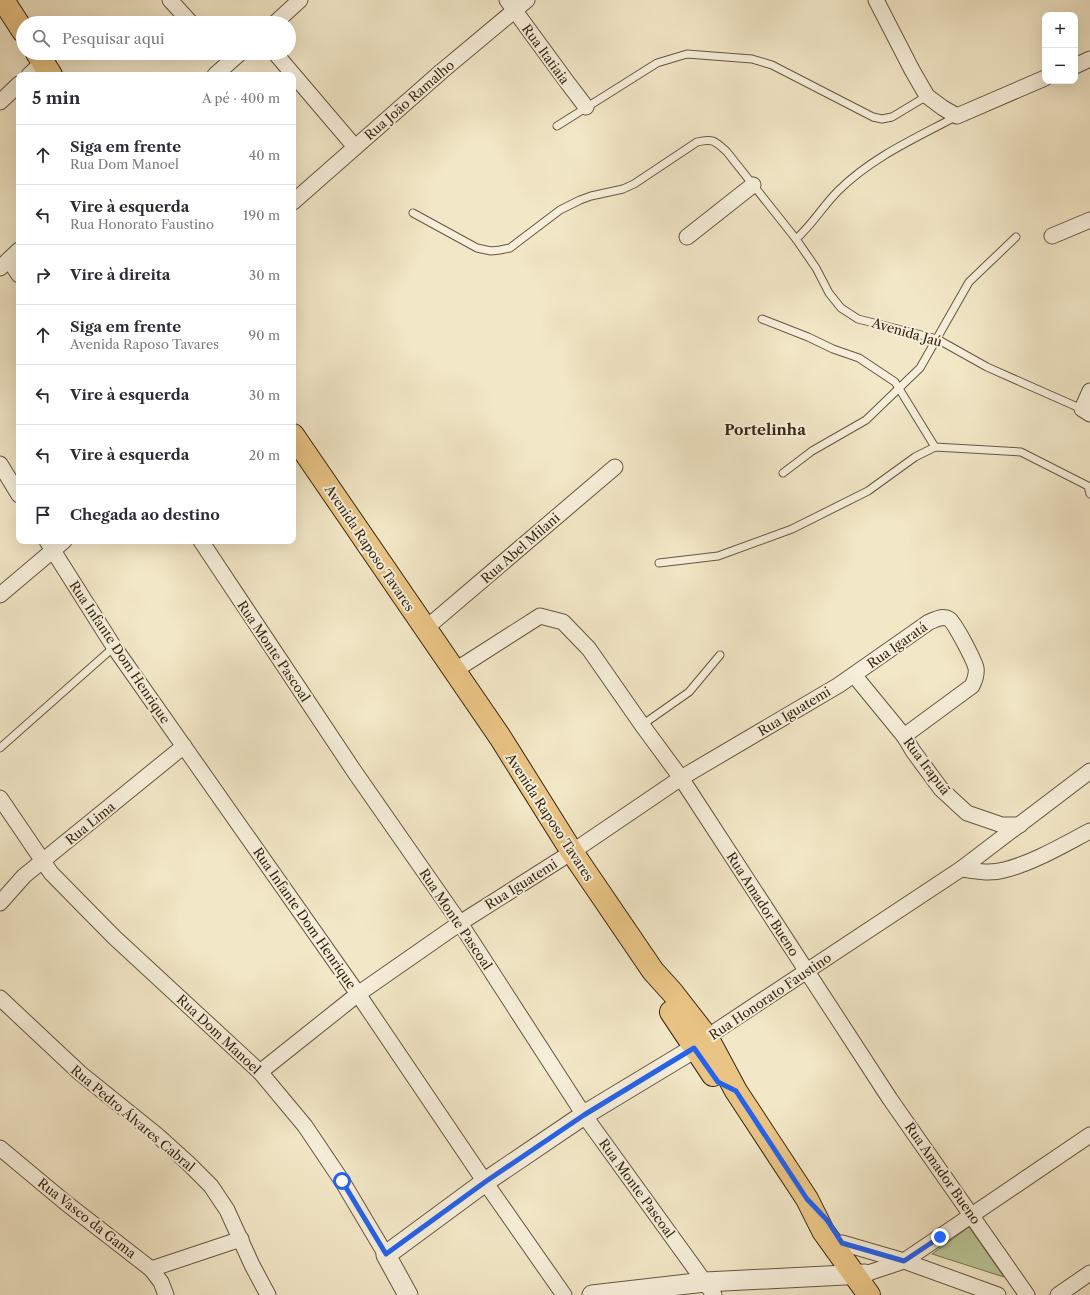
<!DOCTYPE html>
<html lang="pt">
<head>
<meta charset="utf-8">
<style>
  :root { --surface:#fff; --page:#f2f2f3; --text:#2b2b33; --muted:#7c7c81; --line:#e1e1e2 }
  body { margin:0; font-family:"Libre Caslon Text",serif; background:var(--page); color:var(--text) }
  .controls { position:absolute; right:12px; top:12px; display:grid; overflow:hidden; border-radius:8px; box-shadow:0 4px 16px #0002 }
  .controls button { width:36px; height:36px; display:grid; place-items:center; padding:0; border:0; border-bottom:1px solid var(--line); background:var(--surface); color:var(--text); font:20px sans-serif }
  .stop { position:absolute; width:12px; height:12px; margin:-9px; border:3px solid #2563eb; border-radius:50%; background:#fff }
  .stop.end { background:#2563eb; border-color:#fff; box-shadow:0 1px 4px #0008 }
  .list { margin:0; padding:0; list-style:none }
  h2 { display:flex; justify-content:space-between; align-items:center; height:52px; margin:0; padding:0 16px; font-size:17px }
  h2 small { font-size:13px; font-weight:400; color:var(--muted) }
  .list li { display:grid; grid-template-columns:26px 1fr auto; gap:12px; align-items:center; box-sizing:border-box; height:60px; padding:0 16px; border-top:1px solid var(--line) }
  .list b { display:block; font-size:15px; white-space:nowrap }
  .list p { margin:0; font-size:13px; white-space:nowrap; color:var(--muted) }
  .list em { font-size:13px; font-style:normal; color:var(--muted) }
  .icon { flex:none; width:22px; height:22px; fill:none; stroke:currentColor; stroke-width:2; stroke-linecap:round; stroke-linejoin:round }
  .map { position:relative; flex:none; width:1090px; height:1295px; overflow:hidden }
  .search { position:absolute; background:var(--surface); box-shadow:0 4px 16px #0002; left:16px; top:16px; width:280px; height:44px; display:flex; align-items:center; gap:10px; box-sizing:border-box; padding:0 14px; border-radius:22px; color:var(--muted); font-size:15px }
  .panel { position:absolute; background:var(--surface); box-shadow:0 4px 16px #0002; left:16px; top:72px; width:280px; height:472px; border-radius:8px }
  .map>svg:first-child { display:block }
  .green { fill:#b9c597; stroke:#787654 }
  .lines { fill:none; stroke-linecap:round; stroke-linejoin:round }
  .service-casing { stroke:#65573f; stroke-width:9 }
  .minor-casing { stroke:#65573f; stroke-width:17 }
  .tertiary-casing { stroke:#65573f; stroke-width:21 }
  .primary-casing { stroke:#362712; stroke-width:24 }
  .service { stroke:#f7efdb; stroke-width:7 }
  .minor { stroke:#f7efdb; stroke-width:15 }
  .tertiary { stroke:#f7efdb; stroke-width:19 }
  .primary { stroke:#e9c484; stroke-width:22 }
  .route { stroke:#2563eb; stroke-width:5 }
  .labels { text-anchor:middle; dominant-baseline:central; stroke-width:4; stroke-linejoin:round; paint-order:stroke }
  .street-label { font-size:13px; fill:#362712; stroke:#f7efdb }
  .quarter-label { font-size:15px; font-weight:bold; fill:#362712; stroke:#f7efdb }
</style>
</head>
<body>
<div class="map">
<svg width="1090" height="1295" viewBox="0 0 1090 1295">
  <rect width="100%" height="100%" fill="#f2e7c7"/>
  <filter id="stains"><feTurbulence type="fractalNoise" baseFrequency=".005" numOctaves="4"/><feColorMatrix values="0 0 0 0 .2 0 0 0 0 .09 0 0 0 0 .02 0 0 0 .5 -.17"/></filter>
  <radialGradient id="worn" r=".72"><stop offset=".6" stop-color="#630" stop-opacity="0"/><stop offset="1" stop-color="#630" stop-opacity=".3"/></radialGradient>
  <path class="green" d="M969 1227 1004 1277 932 1254Z"/>
  <g class="lines">
    <g class="service-casing">
      <g id="service">
        <path d="M557 126 657 63 687 54 752 59 772 65 873 117 882 119 892 117 927 96"/>
        <path d="M413 213 477 248 491 251 500 250 510 248 560 210 580 200 591 196 623 189 634 184 697 142C713 138 715 141 727 152L796 239 816 268 829 293 841 308 858 319 937 339 987 367 1082 409"/>
        <path d="M796 239C812 225 823 206 838 191 872 157 916 138 957 116"/>
        <path d="M762 319 808 337 833 349 859 358 895 382 935 447"/>
        <path d="M783 473 812 451 866 420 920 368 969 282 1016 237"/>
        <path d="M659 563 718 556 792 529 868 491 915 457 935 447 1021 452 1088 486 1090 494"/>
        <path d="M642 725 689 692 720 655"/>
        <path d="M0 748 114 647"/>
      </g>
    </g>
    <g class="minor-casing">
      <g id="minor">
        <path d="M170 0 191 23"/>
        <path d="M507 0 567 82 586 107"/>
        <path d="M876 0 912 70 927 96 943 108 957 116 1045 78"/>
        <path d="M275 23 300 0"/>
        <path d="M275 53 355 147"/>
        <path d="M1075 66 1090 59"/>
        <path d="M29 75 43 62"/>
        <path d="M215 75 240 53"/>
        <path d="M0 102 19 84"/>
        <path d="M293 202 442 71 527 0"/>
        <path d="M1052 236 1090 220"/>
        <path d="M687 237 753 185"/>
        <path d="M9 260 19 275"/>
        <path d="M0 268 19 250"/>
        <path d="M1090 391 1082 409 1090 414"/>
        <path d="M0 464 19 495"/>
        <path d="M47 541 114 647 358 994 485 1182 564 1295"/>
        <path d="M201 541 354 771 460 923 584 1115 714 1295"/>
        <path d="M0 595 64 541"/>
        <path d="M425 629 615 467"/>
        <path d="M454 671 540 616 563 622 589 649 642 725 681 778 890 1099 1027 1295"/>
        <path d="M854 675 904 736 913 751 941 789 967 813 1002 825H1020"/>
        <path d="M0 798 51 873 114 937 260 1072 305 1126 342 1181 386 1255"/>
        <path d="M961 869C975 871 990 874 1004 870 1033 863 1063 845 1090 831"/>
        <path d="M0 903 24 876 184 746"/>
        <path d="M0 998 80 1073 157 1135 188 1163 211 1186 227 1210 252 1265 268 1295"/>
        <path d="M707 1037 961 869 1090 771"/>
        <path d="M260 1072 358 994 460 923 572 852 681 778 839 685 929 622C935 620 943 615 949 619 955 623 974 660 976 668 977 674 975 680 972 686L904 736"/>
        <path d="M0 1148 66 1203 151 1269 161 1282 166 1295"/>
        <path d="M842 1243 904 1261 998 1295"/>
        <path d="M151 1269 241 1239"/>
        <path d="M865 1274 904 1261 1090 1135"/>
        <path d="M1058 1295 1090 1273"/>
      </g>
    </g>
    <g class="tertiary-casing">
      <g id="tertiary">
        <path d="M408 1295 386 1255 485 1182 584 1115 695 1048 706 1038"/>
        <path d="M592 1295 705 1282 865 1274"/>
      </g>
    </g>
    <g class="primary-casing">
      <g id="primary">
        <path d="M3 0 23 31"/>
        <path d="M37 53 51 75"/>
        <path d="M293 435 500 737 572 852 653 971 672 992 707 1037 736 1091 807 1199 823 1231 869 1295"/>
        <path d="M671 1012 713 1075"/>
      </g>
    </g>
    <use href="#service" class="service"/>
    <use href="#minor" class="minor"/>
    <use href="#tertiary" class="tertiary"/>
    <use href="#primary" class="primary"/>
  </g>
  <g class="lines">
    <path class="route" d="M342 1181 386 1254 485 1182 584 1115 694 1048 718 1082 736 1091 807 1199 827 1220 842 1243 904 1261 940 1237"/>
  </g>
  <g class="labels">
    <g class="street-label">
      <text transform="translate(546 54) rotate(54)">Rua Itatiaia</text>
      <text transform="translate(409 100) rotate(-41)">Rua João Ramalho</text>
      <text transform="translate(907 332) rotate(16)">Avenida Jaú</text>
      <text transform="translate(370 548) rotate(56)">Avenida Raposo Tavares</text>
      <text transform="translate(520 548) rotate(-41)">Rua Abel Milani</text>
      <text transform="translate(897 645) rotate(-35)">Rua Igaratá</text>
      <text transform="translate(274 651) rotate(56)">Rua Monte Pascoal</text>
      <text transform="translate(120 652) rotate(56)">Rua Infante Dom Henrique</text>
      <text transform="translate(794 711) rotate(-31)">Rua Iguatemi</text>
      <text transform="translate(927 766) rotate(53)">Rua Irapuã</text>
      <text transform="translate(550 817) rotate(57)">Avenida Raposo Tavares</text>
      <text transform="translate(90 823) rotate(-39)">Rua Lima</text>
      <text transform="translate(521 884) rotate(-32)">Rua Iguatemi</text>
      <text transform="translate(763 904) rotate(57)">Rua Amador Bueno</text>
      <text transform="translate(305 918) rotate(55)">Rua Infante Dom Henrique</text>
      <text transform="translate(456 919) rotate(56)">Rua Monte Pascoal</text>
      <text transform="translate(770 996) rotate(-34)">Rua Honorato Faustino</text>
      <text transform="translate(219 1034) rotate(43)">Rua Dom Manoel</text>
      <text transform="translate(133 1118) rotate(40)">Rua Pedro Álvares Cabral</text>
      <text transform="translate(943 1173) rotate(55)">Rua Amador Bueno</text>
      <text transform="translate(637 1188) rotate(54)">Rua Monte Pascoal</text>
      <text transform="translate(87 1218) rotate(38)">Rua Vasco da Gama</text>
    </g>
    <g class="quarter-label">
      <text x="765" y="429">Portelinha</text>
    </g>
  </g>
  <rect width="100%" height="100%" filter="url(#stains)"/>
  <rect width="100%" height="100%" fill="url(#worn)"/>
</svg>
<div class="controls">
<button>+</button>
<button>−</button>
</div>
<div class="stop" style="left:342px;top:1181px"></div>
<div class="stop end" style="left:940px;top:1237px"></div>
<div class="search"><svg class="icon" aria-label="search" viewBox="0 0 24 24"><circle cx="10" cy="10" r="6"/><path d="M15 15l6 6"/></svg>Pesquisar aqui</div>
<section class="panel">
<h2>5 min<small>A pé · 400 m</small></h2>
<ul class="list">
<li><svg class="icon" aria-label="ahead" viewBox="0 0 24 24"><path d="M12 20V5M6 11l6-6 6 6"/></svg><div><b>Siga em frente</b><p>Rua Dom Manoel</p></div><em>40 m</em></li>
<li><svg class="icon" aria-label="left" viewBox="0 0 24 24"><path d="M17 20v-9H6M10 6l-5 5 5 5"/></svg><div><b>Vire à esquerda</b><p>Rua Honorato Faustino</p></div><em>190 m</em></li>
<li><svg class="icon" aria-label="right" viewBox="0 0 24 24"><path d="M7 20v-9h11M14 6l5 5-5 5"/></svg><div><b>Vire à direita</b></div><em>30 m</em></li>
<li><svg class="icon" aria-label="ahead" viewBox="0 0 24 24"><path d="M12 20V5M6 11l6-6 6 6"/></svg><div><b>Siga em frente</b><p>Avenida Raposo Tavares</p></div><em>90 m</em></li>
<li><svg class="icon" aria-label="left" viewBox="0 0 24 24"><path d="M17 20v-9H6M10 6l-5 5 5 5"/></svg><div><b>Vire à esquerda</b></div><em>30 m</em></li>
<li><svg class="icon" aria-label="left" viewBox="0 0 24 24"><path d="M17 20v-9H6M10 6l-5 5 5 5"/></svg><div><b>Vire à esquerda</b></div><em>20 m</em></li>
<li><svg class="icon" aria-label="arrive" viewBox="0 0 24 24"><path d="M6 21V4h12l-3 4 3 4H6"/></svg><div><b>Chegada ao destino</b></div></li>
</ul>
</section>
</div>
</body>
</html>
